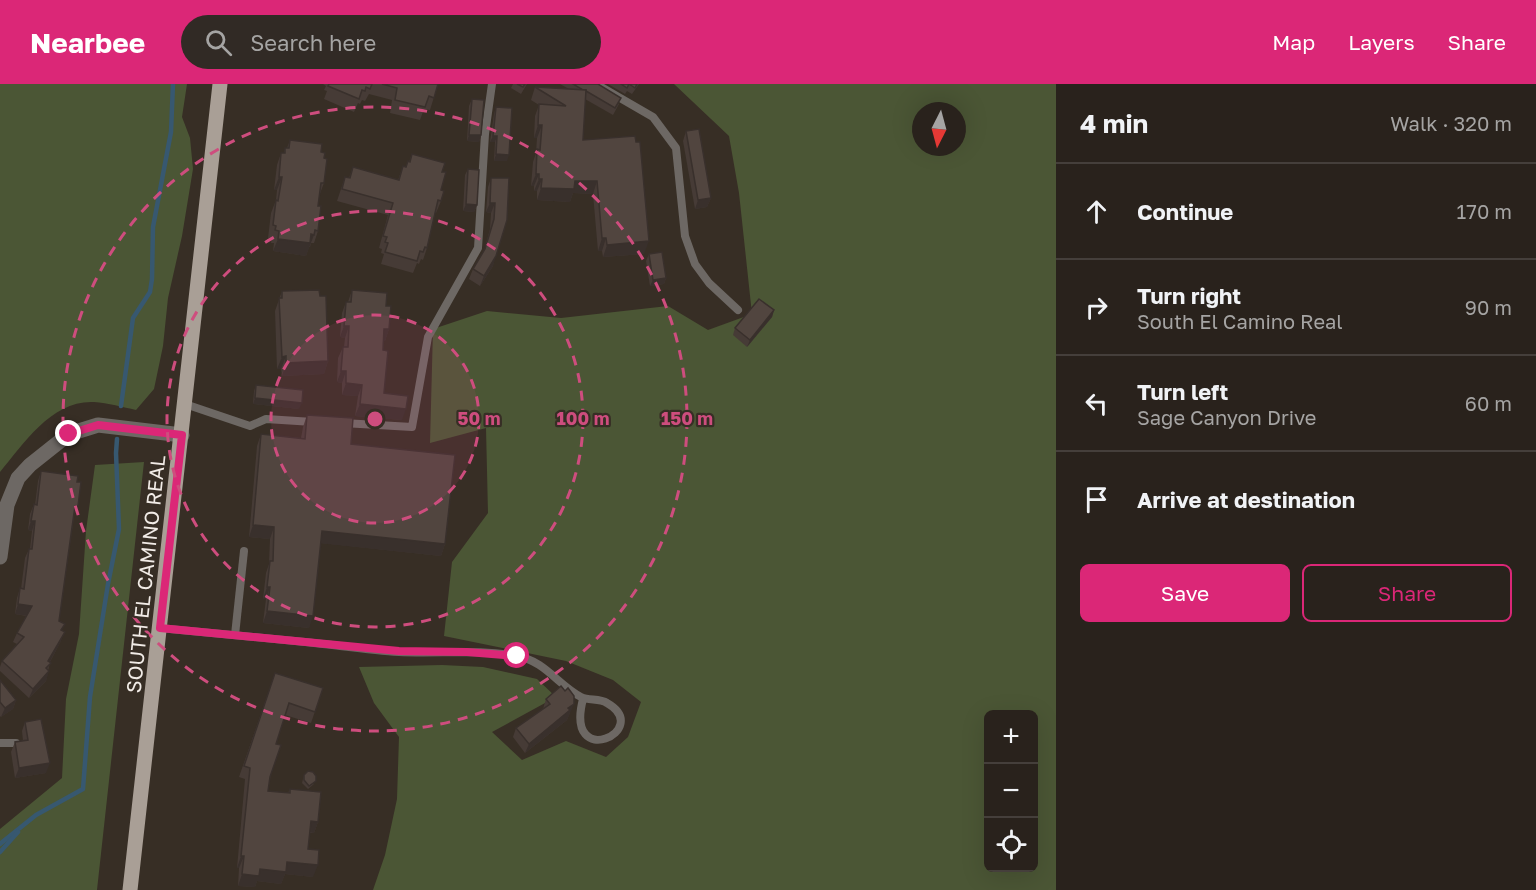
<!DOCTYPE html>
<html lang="en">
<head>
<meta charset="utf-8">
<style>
  :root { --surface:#29221c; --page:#312a25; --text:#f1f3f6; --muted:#a5a4a3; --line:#453f3b; --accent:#db2777 }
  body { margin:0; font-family:"Golos Text",sans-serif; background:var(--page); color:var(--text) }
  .controls { position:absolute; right:18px; bottom:18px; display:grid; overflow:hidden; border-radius:9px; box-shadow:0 6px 24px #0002 }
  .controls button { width:54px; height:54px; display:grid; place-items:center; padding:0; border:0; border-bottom:2px solid var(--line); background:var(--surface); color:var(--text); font:30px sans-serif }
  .compass { position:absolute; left:912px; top:18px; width:54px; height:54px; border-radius:50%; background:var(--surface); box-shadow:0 6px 24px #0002; rotate:186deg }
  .stop { position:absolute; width:18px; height:18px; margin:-14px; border:4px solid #db2777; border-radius:50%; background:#fff }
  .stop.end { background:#db2777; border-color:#fff; box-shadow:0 2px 6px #0008 }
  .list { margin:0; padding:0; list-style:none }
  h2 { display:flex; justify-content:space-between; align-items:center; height:78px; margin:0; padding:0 24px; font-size:26px }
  h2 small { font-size:20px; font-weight:400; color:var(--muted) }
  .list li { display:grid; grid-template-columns:39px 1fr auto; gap:18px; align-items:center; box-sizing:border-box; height:96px; padding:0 24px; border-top:2px solid var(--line) }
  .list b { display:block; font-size:22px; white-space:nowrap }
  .list p { margin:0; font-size:20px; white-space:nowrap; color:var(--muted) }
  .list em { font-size:20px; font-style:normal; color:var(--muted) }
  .actions { display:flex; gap:12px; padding:18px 24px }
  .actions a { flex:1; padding:14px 0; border:2px solid var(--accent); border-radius:9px; text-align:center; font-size:21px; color:var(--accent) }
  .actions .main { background:var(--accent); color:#fff }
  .icon { flex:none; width:33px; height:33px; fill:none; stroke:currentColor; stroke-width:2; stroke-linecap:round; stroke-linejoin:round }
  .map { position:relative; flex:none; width:1056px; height:806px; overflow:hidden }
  header { display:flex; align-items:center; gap:36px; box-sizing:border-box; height:84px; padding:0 30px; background:var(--accent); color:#fff }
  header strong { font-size:28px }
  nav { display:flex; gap:33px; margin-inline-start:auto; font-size:21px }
  .search { width:420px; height:54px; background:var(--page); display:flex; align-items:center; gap:15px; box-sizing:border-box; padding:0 21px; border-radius:33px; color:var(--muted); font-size:22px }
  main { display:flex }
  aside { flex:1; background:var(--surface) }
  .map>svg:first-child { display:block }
  .green { fill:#4b5635; fill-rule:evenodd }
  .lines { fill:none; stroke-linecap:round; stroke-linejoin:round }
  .stream { stroke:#375870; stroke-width:4.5 }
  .service { stroke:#6d6864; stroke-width:8 }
  .minor { stroke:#6d6864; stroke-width:15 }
  .primary { stroke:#a99f96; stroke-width:15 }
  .wall { fill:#463b36 }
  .shaded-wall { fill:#39302c }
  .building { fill:#51453f; stroke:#39302c; stroke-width:1.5 }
  .route { stroke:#db2777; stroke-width:8 }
  .ring { fill:none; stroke:#ce4d7e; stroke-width:3; stroke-dasharray:10 8 }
  .labels { text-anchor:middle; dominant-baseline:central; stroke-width:4.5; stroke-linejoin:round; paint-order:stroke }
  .street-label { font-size:20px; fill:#f2ece7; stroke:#372e25 }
  .centre { fill:#ce4d7e; stroke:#372e25; stroke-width:3 }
  .ring-label { font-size:18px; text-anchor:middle; font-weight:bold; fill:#ce4d7e; stroke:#372e25; stroke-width:4.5; stroke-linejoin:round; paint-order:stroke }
</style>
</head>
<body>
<header>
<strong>Nearbee</strong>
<div class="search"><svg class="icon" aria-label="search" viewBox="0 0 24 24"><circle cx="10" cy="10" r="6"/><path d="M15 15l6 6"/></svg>Search here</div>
<nav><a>Map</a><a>Layers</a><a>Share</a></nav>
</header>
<main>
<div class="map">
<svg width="1056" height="806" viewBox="0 0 1056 806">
  <rect width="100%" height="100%" fill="#372e25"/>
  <g class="green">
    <path d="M0 0H187L182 33 190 54 193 85 182 152 168 214 163 262 154 305 136 326C123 323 108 319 94 318 52 316 24 359 0 388Z"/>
    <path d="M674 0H1056V806H373L385 771 397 715 399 653 374 619 359 583 442 581 483 583 537 595 556 613 492 648 522 676 566 657 606 673 628 653 641 618 613 596 566 577 444 552 452 478 488 429 486 344 430 359 433 245 487 227 561 234 668 222 708 246 752 230 739 109 729 52ZM921 27H957V63H921ZM988 630H1034V784H988Z"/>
    <path d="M144 378 97 806H0V745L62 694 66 615 79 550 86 447 95 381Z"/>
  </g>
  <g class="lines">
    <g class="stream">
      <path d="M121 322 133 234 150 208 152 195 153 143 171 48 173 0"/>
      <path d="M0 760 36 731 83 705 90 613 108 500 119 445 116 369 117 355"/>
      <path d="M0 768 18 748"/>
    </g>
    <g class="service">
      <path d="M596 0 653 33 676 64 685 152 695 180 709 199 738 226"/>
      <path d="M185 320 250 342 266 335 313 338"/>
      <path d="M343 339 412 343 428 253 478 164 485 50 492 0"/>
      <path d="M160 544C208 549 256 553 305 558 336 561 368 566 399 568 439 570 478 565 517 572 545 577 558 601 581 613 589 617 599 614 607 619 654 646 564 688 583 615"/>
      <path d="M235 551 244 467"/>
      <path d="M0 659H16"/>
    </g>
    <path class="minor" d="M0 473 7 421 18 394 30 381 69 350 98 341 182 351"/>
    <path class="primary" d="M130 806 220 0"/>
  </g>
  <g class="wall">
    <path d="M323 0H438L430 26 424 25 420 36 390 29 392 16 369 10 365 17 362 16 360 20 358 19 354 28 324 15 327 7 324 6 326 2Z"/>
    <path d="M513 0H527L521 10 511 4Z"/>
    <path d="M560 0H598L619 20 613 31 585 15 583 56 644 170 603 173 602 167H598L593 110 573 109 570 118 537 116V107H534V102H531L533 78 536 69 537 54H534L535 32 539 21 531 16 535 3 569 5Z"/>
    <path d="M608 0H639L632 10 627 7 625 10Z"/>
    <path d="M472 15 481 51 479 58 467 57 469 22Z"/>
    <path d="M496 23 507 77H494L495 58H490L494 30Z"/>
    <path d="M686 47 711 114 707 123 695 125 683 57Z"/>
    <path d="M290 56 321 68 324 99 319 112 318 122V147L314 159H311L310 163H309L306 172 273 167 274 159H271L272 154H268L271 129 276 116 277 106H274L277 81 281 69H284L285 64H287Z"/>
    <path d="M412 70 442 88 441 117 436 129H435L427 164 423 176 421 175 419 180 417 179 413 189 381 180 384 170 381 169 382 165 379 164 388 131 337 117 345 93 349 94 353 83 398 96 403 82H406L409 78Z"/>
    <path d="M468 85 477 121 474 128 463 127 465 91Z"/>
    <path d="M491 94H509L493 182 480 202 469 195 473 185 484 167 490 145 491 129 486 128 488 103Z"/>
    <path d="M649 170 666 194 664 200 650 202 646 177Z"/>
    <path d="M352 206 386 222 389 245 385 257H384L383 266 384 309 402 336 355 332 358 312 342 311V299L337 298 338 274 343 263H344L345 254 340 253 342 229 346 218H348Z"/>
    <path d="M282 207 328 277 324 290 282 292 281 285H277L275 227Z"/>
    <path d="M774 226 772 233 747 263 733 251 735 244Z"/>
    <path d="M256 301 299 325 253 320 254 307Z"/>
    <path d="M307 331 351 360 445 460 441 472 321 459 309 544 263 539 266 515H263L266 489 269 480 270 455 249 453 257 362 261 350 301 354 303 343Z"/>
    <path d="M41 387 74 432 59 537 62 546 61 557 50 578 46 597 29 614 0 587V583L2 577 17 560 13 558 17 549 26 532 15 530 17 514 20 504 21 505 25 474 29 465H30L32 447 28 446 30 430 34 420 35 421 38 397Z"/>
    <path d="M275 589 323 604 311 639 285 631 276 660 268 707 288 709 290 705 318 738 314 749H310L308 765 313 793 285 790 281 800 257 797 255 803 238 802 239 784H237L245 695 239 693Z"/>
    <path d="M0 596 16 616 13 625 1 633 0 632Z"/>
    <path d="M546 615 570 629 569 631 567 636 525 669 513 653 516 644 543 625Z"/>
    <path d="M25 638 46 689 15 694 11 668 15 658 23 657 22 647Z"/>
    <path d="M304 691 314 700 308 705 302 699Z"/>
  </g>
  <g class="shaded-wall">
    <path d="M538 41H542L537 54H534Z"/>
    <path d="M469 51H481L479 58 467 57Z"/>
    <path d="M493 52H497L495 58H490Z"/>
    <path d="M496 70 509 71 507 77H494Z"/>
    <path d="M536 90H539L534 102H531Z"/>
    <path d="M279 93H282L277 106H274Z"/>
    <path d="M539 95H542L537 107H534Z"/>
    <path d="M575 97H597L593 110 573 109 570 118 537 116 541 104Z"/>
    <path d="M711 114 707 123 695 125 698 116Z"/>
    <path d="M490 119H495L491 129 486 128Z"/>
    <path d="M466 120 477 121 474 128 463 127Z"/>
    <path d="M311 150 314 151 306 172 273 167 278 155Z"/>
    <path d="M602 154H606L602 167H598Z"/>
    <path d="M649 157 644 170 603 173 607 161Z"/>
    <path d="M496 172 493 182 480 202 484 192Z"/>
    <path d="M666 194 664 200 650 202 653 196Z"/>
    <path d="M774 226 772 233 747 263 750 256Z"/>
    <path d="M344 242H349L345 254 340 253Z"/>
    <path d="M384 245H389L385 257 380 256Z"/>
    <path d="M286 272 281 285H277L282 273Z"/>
    <path d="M328 277 324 290 282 292 286 279Z"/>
    <path d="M341 287H346L342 299 337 298Z"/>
    <path d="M346 299 362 301 358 312 342 311Z"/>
    <path d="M255 314 302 319 299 325 253 320Z"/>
    <path d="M360 320 406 325 402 336 355 332Z"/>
    <path d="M31 437H35L32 447 28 446Z"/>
    <path d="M253 441 274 443 270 455 249 453Z"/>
    <path d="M322 447 445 460 441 472 318 459Z"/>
    <path d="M267 503H270L266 515H263Z"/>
    <path d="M18 520 32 522 28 532 15 530Z"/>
    <path d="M267 527 313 532 309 544 263 539Z"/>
    <path d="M65 548 61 557 45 587 48 577Z"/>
    <path d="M49 587 46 597 29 614 33 605Z"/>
    <path d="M16 616 13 625 1 633 5 624Z"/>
    <path d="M574 620 567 636 525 669 529 660Z"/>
    <path d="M50 679 46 689 15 694 19 684Z"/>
    <path d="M311 737 318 738 314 749 307 748Z"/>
    <path d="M241 772H244L239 784H237Z"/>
    <path d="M287 778 318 781 313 793 285 790 281 800 257 797 255 803 238 802 242 790Z"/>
  </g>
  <g class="building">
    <path d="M329 0H372L370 5 366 3 365 7 362 6 359 15 328 2Z"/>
    <path d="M382 0H438L434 14 429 12 425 23 395 16 397 4Z"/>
    <path d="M517 0H525L523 3Z"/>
    <path d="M573 0H598L621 14 615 24 586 7V6H583Z"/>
    <path d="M621 0H637L635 4 629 0 627 4Z"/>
    <path d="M535 3 586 6 583 56 635 52 636 58H640L649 157 607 161 606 154H602L597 97H575L574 105 541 104 542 95H539V90H536L537 65 540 66 542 41H538L539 20 566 22Z"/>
    <path d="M472 15 484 16 481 51H469Z"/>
    <path d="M496 23 512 24 509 71 496 70 497 52H493Z"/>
    <path d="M699 45 711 114 698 116 686 47Z"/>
    <path d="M290 56 322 60 321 68 325 69 324 74 327 75 324 99H321L318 122H321L318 147 315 146 314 151 311 150 310 159 278 155 279 147 275 146 276 142 273 141 276 116 278 117 282 93H279L281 69H285V64H289Z"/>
    <path d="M412 70 445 79 442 88H446L441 106 444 107 441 117 438 116 427 164 425 163 423 168 420 167 417 177 385 168 388 159 385 158 387 153 383 152 393 119 342 105 345 93 350 94 353 83 399 96 403 82 406 83 408 77 410 78Z"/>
    <path d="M468 85 479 86 477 121 466 120Z"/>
    <path d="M491 94H509L507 136 496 172 484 192 473 185 485 165 494 135 495 119H490Z"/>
    <path d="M662 168 666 194 653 196 649 170Z"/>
    <path d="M319 206 320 212H326L328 277 286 279V272L282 273 279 214H282V207Z"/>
    <path d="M352 206 387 209 386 222H391L389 245H384L383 266 388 267 384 309 408 312 406 325 360 320 362 301 346 299V287H341L343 263H348L349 242H344L346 218H351Z"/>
    <path d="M759 215 774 226 750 256 735 244Z"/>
    <path d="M256 301 303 306 302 319 255 314Z"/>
    <path d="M307 331 353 334 351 360 455 371 445 460 322 447 313 532 267 527 270 503H267L270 477H273L274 443 253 441 261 350 305 355Z"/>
    <path d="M41 387 78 392 77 398H81L78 422H75L59 537 65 540 61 546 65 548 48 577 51 579 46 584 49 587 33 605 2 577 24 553 17 549 32 522 18 520 20 504 24 505 29 465H32L35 437H31L34 420 37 421Z"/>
    <path d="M275 589 323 604 315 628 289 619 276 660 281 661 270 693 268 707 290 709V705L321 708 318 738 311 737 308 765 319 766 318 781 287 778 286 788 260 785 259 792 242 790 244 772H241L250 684 244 682Z"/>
    <path d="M0 596 16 616 5 624 0 618Z"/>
    <path d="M561 602 565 607 568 604 574 612V620L568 624 570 626 529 660 516 644 550 620 546 615Z"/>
    <path d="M41 635 50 679 19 684 15 658 28 656 25 638Z"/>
    <path d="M308 687 313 688 316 692V697L309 702 304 696V691Z"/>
  </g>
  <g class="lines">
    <path class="route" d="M69 350 98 341 182 351 160 544 399 567 467 568 517 572"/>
  </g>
  <circle cx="375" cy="335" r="104" fill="#ce4d7e" fill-opacity=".12"/>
  <g class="ring">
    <circle cx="375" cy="335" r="104"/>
    <circle cx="375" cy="335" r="208"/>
    <circle cx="375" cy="335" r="312"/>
  </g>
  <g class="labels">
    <g class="street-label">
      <text transform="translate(145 490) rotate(-84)">SOUTH EL CAMINO REAL</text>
    </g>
  </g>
  <circle cx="375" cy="335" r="9" class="centre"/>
  <g class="ring-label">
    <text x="479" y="341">50 m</text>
    <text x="583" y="341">100 m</text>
    <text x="687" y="341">150 m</text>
  </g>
</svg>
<div class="controls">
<button>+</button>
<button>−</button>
<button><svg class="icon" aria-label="locate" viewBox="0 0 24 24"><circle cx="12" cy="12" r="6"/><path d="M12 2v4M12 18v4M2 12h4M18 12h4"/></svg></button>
</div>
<svg class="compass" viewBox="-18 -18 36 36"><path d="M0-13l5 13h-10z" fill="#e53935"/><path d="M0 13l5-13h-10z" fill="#a5a4a3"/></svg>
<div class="stop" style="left:517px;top:572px"></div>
<div class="stop end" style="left:69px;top:350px"></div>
</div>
<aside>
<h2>4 min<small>Walk · 320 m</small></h2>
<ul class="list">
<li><svg class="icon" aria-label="ahead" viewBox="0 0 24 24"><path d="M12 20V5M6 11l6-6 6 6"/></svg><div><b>Continue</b></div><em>170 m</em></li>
<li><svg class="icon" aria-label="right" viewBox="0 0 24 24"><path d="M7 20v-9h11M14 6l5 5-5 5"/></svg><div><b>Turn right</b><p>South El Camino Real</p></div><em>90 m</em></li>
<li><svg class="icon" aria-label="left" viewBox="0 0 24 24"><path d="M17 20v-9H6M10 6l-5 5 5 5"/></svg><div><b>Turn left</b><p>Sage Canyon Drive</p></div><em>60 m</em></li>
<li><svg class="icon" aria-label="arrive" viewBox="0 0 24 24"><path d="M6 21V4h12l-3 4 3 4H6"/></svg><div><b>Arrive at destination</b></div></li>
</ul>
<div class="actions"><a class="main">Save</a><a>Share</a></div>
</aside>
</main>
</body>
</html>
